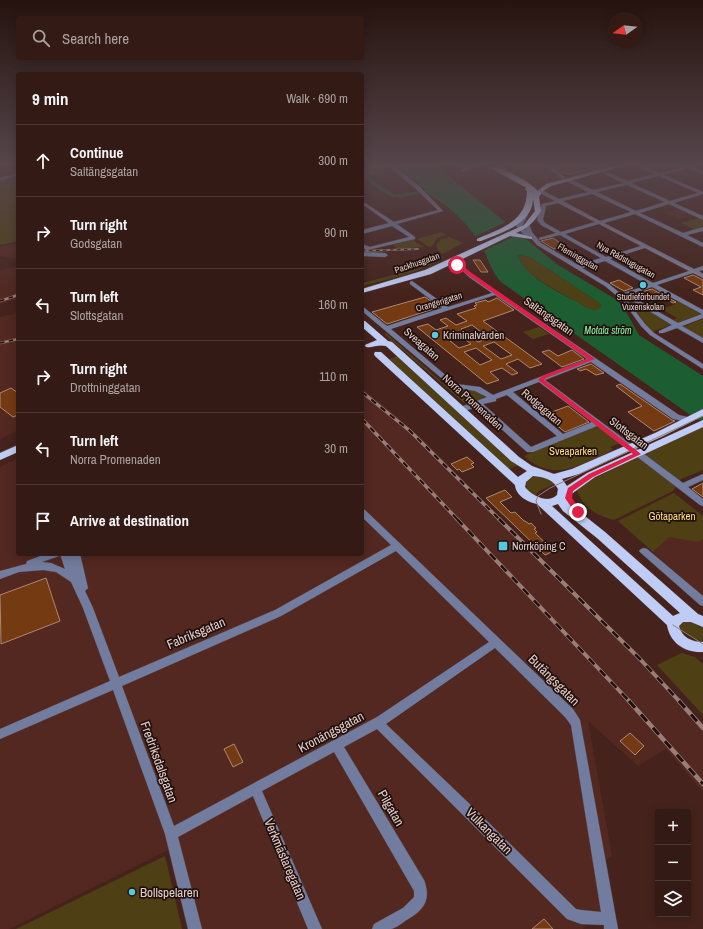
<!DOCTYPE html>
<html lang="en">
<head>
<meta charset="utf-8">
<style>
  :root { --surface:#341a15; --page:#3c231e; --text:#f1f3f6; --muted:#a9a1a0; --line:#4e3834 }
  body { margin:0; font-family:"Archivo Narrow",sans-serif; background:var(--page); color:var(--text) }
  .controls { position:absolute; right:12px; bottom:12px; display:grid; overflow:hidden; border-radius:4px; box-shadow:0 2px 10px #0003 }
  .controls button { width:36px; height:36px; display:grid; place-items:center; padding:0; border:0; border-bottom:1px solid var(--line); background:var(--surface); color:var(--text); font:20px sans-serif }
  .compass { position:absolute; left:607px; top:12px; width:36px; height:36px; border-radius:50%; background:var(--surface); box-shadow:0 2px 10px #0003; rotate:255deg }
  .stop { position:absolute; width:12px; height:12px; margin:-9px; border:3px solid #e11d48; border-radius:50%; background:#fff }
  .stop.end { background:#e11d48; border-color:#fff; box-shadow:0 1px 4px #0008 }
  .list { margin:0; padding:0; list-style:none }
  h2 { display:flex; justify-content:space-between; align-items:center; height:52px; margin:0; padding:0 16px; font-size:17px }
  h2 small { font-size:13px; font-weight:400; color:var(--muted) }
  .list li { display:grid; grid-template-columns:26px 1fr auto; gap:12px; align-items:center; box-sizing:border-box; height:72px; padding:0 16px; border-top:1px solid var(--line) }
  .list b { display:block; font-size:15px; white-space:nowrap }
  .list p { margin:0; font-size:13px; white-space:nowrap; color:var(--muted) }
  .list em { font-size:13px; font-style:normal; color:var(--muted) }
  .icon { flex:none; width:22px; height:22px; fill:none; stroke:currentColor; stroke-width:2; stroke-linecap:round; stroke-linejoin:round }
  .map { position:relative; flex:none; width:703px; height:929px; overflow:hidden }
  .search { position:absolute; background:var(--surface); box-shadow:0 2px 10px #0003; left:16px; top:16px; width:348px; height:44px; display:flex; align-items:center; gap:10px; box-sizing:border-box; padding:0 14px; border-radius:4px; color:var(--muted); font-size:15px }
  .panel { position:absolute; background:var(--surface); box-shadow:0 2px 10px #0003; left:16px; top:72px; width:348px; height:484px; border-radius:4px }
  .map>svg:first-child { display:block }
  .built { fill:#522821 }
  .green { fill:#4e4014 }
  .water { fill:#1d5d32; fill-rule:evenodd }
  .pier { fill:#45231c }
  .building { fill:#743a12; stroke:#ad8873; fill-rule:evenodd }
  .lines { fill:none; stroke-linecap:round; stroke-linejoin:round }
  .minor-casing { stroke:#61413b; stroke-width:1 }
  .major-casing { stroke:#61413b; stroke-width:1 }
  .minor { fill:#717c9e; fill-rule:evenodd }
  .major { fill:#beccf6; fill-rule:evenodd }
  .tram { stroke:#997d77; stroke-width:1 }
  .rail-far4-casing { stroke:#997d77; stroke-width:2 }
  .rail-far3-casing { stroke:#997d77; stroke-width:2.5 }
  .rail-far2-casing { stroke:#997d77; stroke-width:3.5 }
  .rail-far1-casing { stroke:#997d77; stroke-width:4 }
  .rail-casing { stroke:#997d77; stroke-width:4.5 }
  .rail-far4 { stroke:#21110e; stroke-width:1; stroke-dasharray:3.5; stroke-linecap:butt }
  .rail-far3 { stroke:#21110e; stroke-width:1.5; stroke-dasharray:4.5; stroke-linecap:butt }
  .rail-far2 { stroke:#21110e; stroke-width:2; stroke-dasharray:6; stroke-linecap:butt }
  .rail-far1 { stroke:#21110e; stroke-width:2.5; stroke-dasharray:8; stroke-linecap:butt }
  .rail { stroke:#21110e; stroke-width:3; stroke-dasharray:9; stroke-linecap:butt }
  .route { fill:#e11d48 }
  .poi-dot { fill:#55cadf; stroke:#21110e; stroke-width:1.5 }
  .labels { text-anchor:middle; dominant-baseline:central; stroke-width:3.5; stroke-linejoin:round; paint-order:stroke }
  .far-street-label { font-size:9px; fill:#e3ccc7; stroke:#21110e }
  .far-poi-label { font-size:9px; fill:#e3ccc7; stroke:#21110e }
  .far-water-label { font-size:10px; font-style:italic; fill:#87f5a5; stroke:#21110e }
  .street-label { font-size:11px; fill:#e3ccc7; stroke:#21110e }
  .poi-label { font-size:11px; fill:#e3ccc7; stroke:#21110e; text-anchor:start }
  .park-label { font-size:11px; fill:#fede7f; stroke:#21110e }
  .near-street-label { font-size:13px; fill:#e3ccc7; stroke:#21110e }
  .near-poi-label { font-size:13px; fill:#e3ccc7; stroke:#21110e; text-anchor:start }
</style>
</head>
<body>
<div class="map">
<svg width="703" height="929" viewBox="0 0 703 929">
  <rect width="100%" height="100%" fill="#45231c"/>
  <g class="built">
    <path d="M493 164H609L529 185Z"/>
    <path d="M646 164H675L681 167 660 173 643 165Z"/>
    <path d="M677 209 692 215 678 219 664 212Z"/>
    <path d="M12 244 18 246V259L0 256V247Z"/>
    <path d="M18 266V299L0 304V270Z"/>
    <path d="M18 313V430L0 439V317Z"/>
    <path d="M362 389 393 413 422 439 665 682 703 725V792L666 749 638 766 588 721 612 856 606 860 617 924 586 925 583 929H202L180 844 9 929H0V467L18 458V554H362Z"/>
    <path d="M669 536 698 542 703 539V596L653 553Z"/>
  </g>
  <g class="green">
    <path d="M362 164H390L392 166 363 175Z"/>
    <path d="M18 176V241L0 245V181Z"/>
    <path d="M698 218 703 220V226L694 229 681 223Z"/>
    <path d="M442 232 446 235 437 238 432 246 429 247 417 239Z"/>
    <path d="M449 237 463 243 443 254C439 252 436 249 437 244L440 240Z"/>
    <path d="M413 240 424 247 398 249 393 245Z"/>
    <path d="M518 255 530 257 601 304V307C600 308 598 310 596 310 588 310 582 304 576 301 559 292 523 275 518 255Z"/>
    <path d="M442 257H444C421 273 389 279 362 286V283L421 268Z"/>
    <path d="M628 297 631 300 671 325 654 331V333L647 326 629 301Z"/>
    <path d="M678 301 701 314 677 323 673 320 677 318 662 309 676 304 674 303Z"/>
    <path d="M703 319V338L683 327Z"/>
    <path d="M539 327 549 334 533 339 523 332Z"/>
    <path d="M386 333 443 383 446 382C458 392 474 387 485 396L479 400 464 403 384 334Z"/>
    <path d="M397 356 506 455 519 465 507 470 387 360Z"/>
    <path d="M594 427 601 428 621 443 610 447 613 450C582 464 554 484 524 456L564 438Z"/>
    <path d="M703 427V470L681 479 673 491 614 520C596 515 585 509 577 491L584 483Z"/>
    <path d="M538 476 549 478 555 484 539 491 535 496 527 489 526 483 531 478Z"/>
    <path d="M674 493 703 516V539L698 542 669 537 653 552 618 521Z"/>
    <path d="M691 621 703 627V643L679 628 682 622Z"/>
    <path d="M682 653 695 657 703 664V715L657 665Z"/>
    <path d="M165 856 182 929H16Z"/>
  </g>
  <path class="water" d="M397 164H434L558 265 617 300 624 308 639 335 703 376V422L689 414 501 282C492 272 489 262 484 250 473 229 451 206 429 195 420 190 406 199 396 197 385 196 372 184 362 177V174ZM398 167 426 190H425L395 195 366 176ZM518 255 530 257 601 304V307C599 308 598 310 596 310 589 310 581 304 576 301 559 293 523 275 518 255Z"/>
  <path class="pier" d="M506 222 525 237H512L483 251 474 237Z"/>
  <g class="building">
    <path d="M552 164H602V166L570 174 563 173Z"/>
    <path d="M553 238 556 240 566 247 554 249 541 241Z"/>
    <path d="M473 260H480L488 272H481Z"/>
    <path d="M693 275 703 280V295L693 290 701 287 684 278Z"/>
    <path d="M619 280 633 288 624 291 610 283Z"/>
    <path d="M652 289 676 302 673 303 655 293 639 299 631 295Z"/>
    <path d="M425 297 439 307 387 324 372 312Z"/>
    <path d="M497 298 514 310 483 321 542 364 530 368 518 359 506 364 518 373 512 375 502 368 490 372 499 380 487 384 417 327 428 324 436 330 448 326 440 320 446 318 456 325 467 321 457 314 476 308 474 306 477 305 475 303 486 300 488 302ZM472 325 489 338 478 342 461 329ZM456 332 471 344 459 348 444 336ZM494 342 512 355 501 359 483 346ZM476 348 492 360 480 365 464 352Z"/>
    <path d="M549 350 558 356 572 350 584 359 562 367 542 352Z"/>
    <path d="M591 364 604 373 596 375 586 369 580 371 577 369Z"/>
    <path d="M620 384 672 420 675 421 654 431 628 412 642 406 616 386Z"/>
    <path d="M11 388 18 393V415L13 417 0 407V393Z"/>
    <path d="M568 406 589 422 565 432 544 415Z"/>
    <path d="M467 457 474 463 471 464 474 467 462 472 459 469 457 470 451 464Z"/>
    <path d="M703 483V497L692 489Z"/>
    <path d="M505 490 512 497 500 502 511 513 515 512 524 521H525L529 524 531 523 536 528 534 529 537 532 535 533 554 551 545 555 486 498Z"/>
    <path d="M46 578 60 621 1 644 0 595Z"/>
    <path d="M630 733 644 746 635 755 620 741Z"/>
    <path d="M234 744 243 762 233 767 224 749Z"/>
    <path d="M544 919 553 929H532Z"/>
  </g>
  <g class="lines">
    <g class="minor-casing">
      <g id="minor">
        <path d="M476 164H485L466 170 464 172 460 171 462 168Z"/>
        <path d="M544 164H549L566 178 562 179Z"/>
        <path d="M681 164H686L703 171V174L688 168 664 175 703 192V194L674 203 703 216V220L669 204 640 213 683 233 703 227V231L687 235 703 243V247L635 214 604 223 694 269 703 266V270L699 271 703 274V278L693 273 657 285 703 310V318L682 326 703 338V343L677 328 663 333H659V331L672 325 631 300 632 299H636L678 323 702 314 652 287 624 296 645 324 654 333 703 364V369L650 335 641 326 623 301 605 286 537 245 529 236H525L516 226 523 214H527L528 215 522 226 526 231 524 225 529 224 532 232 541 243 578 265 601 258 560 235 539 240V238L556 233 541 225 537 220 542 204 555 201 538 192V190H542L559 199 588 192 566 181V179H570L593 190 623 183 598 171H593V169H601L628 181 655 174 642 169V167H646L660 173 684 167ZM659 176 698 193 670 201 631 183ZM627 185 665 202 636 211 597 192ZM592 194 631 212 600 221 563 201ZM558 203 595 222 561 232 545 223 543 220 546 206ZM599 224 641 246 606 257 565 234ZM645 248 689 271 653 283 610 259ZM605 261 648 285 621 294 609 284 582 268Z"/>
        <path d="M390 165H394L421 188 443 211 397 224 415 237V239L367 250 362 248V244L370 247 409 237 392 226 362 234V230L389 223 362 204V201L394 222 438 210 417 190 390 167Z"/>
        <path d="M18 173V175L0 181V178Z"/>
        <path d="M362 252 385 253 388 255 385 257 362 256Z"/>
        <path d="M454 258 473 275 679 415 691 418 692 420 691 422H688L673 419 591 362 545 380 683 483 703 474V480L688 487 703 499V506L700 505 597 426 533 452H527L477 407 461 412 457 410 458 408 487 397 475 391 452 387 362 311V306L387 326 442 308 410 284V282L412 281 448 307 492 293 469 277 452 261 451 260ZM495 295 587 359 493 395 480 387 456 384 391 329ZM539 382 592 422 563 434 513 392ZM507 395 557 436 531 447 483 404 496 401V399Z"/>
        <path d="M362 509 365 510 573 709 580 720 618 929H604V925L581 924 567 919 377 729 344 747 424 880C432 901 423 911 405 921 401 924 396 928 391 929 386 929 378 929 372 929L374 924 403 908 414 897V891L334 752 262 791 322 929H308L253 796 178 837 202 929H188L165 834 113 690 0 739V729L110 681 83 608 71 582 56 572 43 570 19 572 0 579V571L26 564 27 561 46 554H70L72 561 70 554H80L88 588 85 591 93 608 119 677 275 610 391 545 362 517ZM396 551 489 642 377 717 174 826 122 686 281 616ZM60 554 65 569 51 563 42 562 59 556ZM495 648 565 717 571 725 601 912 581 910 576 909 477 811 386 724Z"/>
        <path d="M644 548 647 549 703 596V606L700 605 641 553 639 551 641 549Z"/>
      </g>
    </g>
    <g class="major-casing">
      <g id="major">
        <path d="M483 164C497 164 527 180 538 191L547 184 620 164H630L551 186 543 191 539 197 541 211C534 222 528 228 516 233L532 237V239L510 236 431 274 362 293V289L425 270 524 225 535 211 533 198C533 224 501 233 481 241H477V239C501 228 527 222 527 191L525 189 527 188Z"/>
        <path d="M362 321H365L388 341 392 342 519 457 532 466 554 474 572 469 655 433 703 409V416L661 437 579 474 562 479 567 486 587 473 703 420V427L595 477 566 498 571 505 605 532 698 614 703 616V627L691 622H683L679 626C682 638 692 642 703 642V652C685 653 670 643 667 625L537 504C528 502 516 496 515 485L375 356 374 354 375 352H381L518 477 527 471 511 461 386 346C378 344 372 348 366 347L365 345 377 340 362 327ZM533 476C544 477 553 479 558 489L557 495C548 504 532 496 525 487L526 482ZM558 504 563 511 597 538 680 613 673 616 552 506Z"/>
        <path d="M18 445V452L0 460V453Z"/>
      </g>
    </g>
    <use href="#minor" class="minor"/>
    <use href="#major" class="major"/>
    <g class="tram">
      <path d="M621 164 546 184 539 189 542 193 703 277"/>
      <path d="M541 514 536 501 538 496 550 488 703 416"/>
      <path d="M673 625 703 644"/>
    </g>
    <g class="rail-far4-casing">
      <path id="rail-far4" d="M362 251 418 249"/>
    </g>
    <g class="rail-far3-casing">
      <g id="rail-far3">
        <path d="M0 301 18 295"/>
        <path d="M0 343 18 339"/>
      </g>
    </g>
    <g class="rail-far2-casing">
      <g id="rail-far2">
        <path d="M362 392 410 431 500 520"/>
        <path d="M362 419 458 520"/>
      </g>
    </g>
    <g class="rail-far1-casing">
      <g id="rail-far1">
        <path d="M457 519 630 702"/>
        <path d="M499 519 640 659 680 702"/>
      </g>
    </g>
    <g class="rail-casing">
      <g id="rail">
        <path d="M629 701 703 784"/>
        <path d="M679 701 703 728"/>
      </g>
    </g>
    <use href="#rail-far4" class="rail-far4"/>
    <use href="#rail-far3" class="rail-far3"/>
    <use href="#rail-far2" class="rail-far2"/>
    <use href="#rail-far1" class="rail-far1"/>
    <use href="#rail" class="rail"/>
  </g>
  <linearGradient id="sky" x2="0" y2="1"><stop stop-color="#26130f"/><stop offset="0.56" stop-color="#56454b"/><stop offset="1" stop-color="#56454b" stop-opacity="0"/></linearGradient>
  <rect width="703" height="294" fill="url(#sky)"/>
  <path class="route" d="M455 264H459L595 359 546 378 544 380 641 454 593 477 573 491 572 498 581 512 580 514H576L565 498 568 488 589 474 633 454 538 380 542 376 588 359 455 266Z"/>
  <g class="poi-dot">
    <circle cx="643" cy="285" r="4"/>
    <circle cx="435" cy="335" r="4"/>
    <rect x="498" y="541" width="10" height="10" rx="2"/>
    <circle cx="132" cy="892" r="4"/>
  </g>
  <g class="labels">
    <g class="far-street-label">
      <text transform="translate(578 257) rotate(30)">Fleminggatan</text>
      <text transform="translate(626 260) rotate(29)">Nya Rådstugugatan</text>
      <text transform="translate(417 263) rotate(-19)">Packhusgatan</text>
      <text transform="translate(439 302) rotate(-17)">Orangerigatan</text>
    </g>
    <g class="far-poi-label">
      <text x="643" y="297">Studieförbundet<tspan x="643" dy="10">Vuxenskolan</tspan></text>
    </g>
    <g class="far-water-label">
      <text x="608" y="330">Motala ström</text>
    </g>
    <g class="street-label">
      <text transform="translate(549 316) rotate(35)">Saltängsgatan</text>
      <text transform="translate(422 344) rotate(41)">Sveagatan</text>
      <text transform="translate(473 402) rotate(42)">Norra Promenaden</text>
      <text transform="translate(542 407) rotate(41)">Rodgagatan</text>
      <text transform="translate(629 433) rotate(37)">Slottsgatan</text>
    </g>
    <g class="poi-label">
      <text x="443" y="335">Kriminalvården</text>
      <text x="512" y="546">Norrköping C</text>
    </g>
    <g class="park-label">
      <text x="573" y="451">Sveaparken</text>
      <text x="672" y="516">Götaparken</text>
    </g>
    <g class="near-street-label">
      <text transform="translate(196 633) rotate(-23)">Fabriksgatan</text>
      <text transform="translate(554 680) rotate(45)">Butängsgatan</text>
      <text transform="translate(331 732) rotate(-28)">Kronängsgatan</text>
      <text transform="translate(159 762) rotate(70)">Fredriksdalsgatan</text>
      <text transform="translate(391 808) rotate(60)">Pilgatan</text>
      <text transform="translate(489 831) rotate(45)">Vulkangatan</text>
      <text transform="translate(285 859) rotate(67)">Verkmästaregatan</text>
    </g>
    <g class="near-poi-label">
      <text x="140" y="892">Bollspelaren</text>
    </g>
  </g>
</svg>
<div class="controls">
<button>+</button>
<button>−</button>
<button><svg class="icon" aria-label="layers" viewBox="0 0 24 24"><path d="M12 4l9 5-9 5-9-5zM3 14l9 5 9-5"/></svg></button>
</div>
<svg class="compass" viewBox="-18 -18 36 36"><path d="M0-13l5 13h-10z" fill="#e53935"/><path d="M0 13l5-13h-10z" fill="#a9a1a0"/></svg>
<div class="stop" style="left:457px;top:265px"></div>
<div class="stop end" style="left:578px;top:512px"></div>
<div class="search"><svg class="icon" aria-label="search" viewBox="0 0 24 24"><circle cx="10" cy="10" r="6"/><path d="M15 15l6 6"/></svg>Search here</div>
<section class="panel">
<h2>9 min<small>Walk · 690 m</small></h2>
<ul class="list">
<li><svg class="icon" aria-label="ahead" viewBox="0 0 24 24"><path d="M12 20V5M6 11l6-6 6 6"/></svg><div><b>Continue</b><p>Saltängsgatan</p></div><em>300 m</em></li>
<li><svg class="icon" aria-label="right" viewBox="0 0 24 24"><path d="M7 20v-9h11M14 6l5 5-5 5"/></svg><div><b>Turn right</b><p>Godsgatan</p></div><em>90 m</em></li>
<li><svg class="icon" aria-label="left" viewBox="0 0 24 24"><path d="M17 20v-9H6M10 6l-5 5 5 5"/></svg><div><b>Turn left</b><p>Slottsgatan</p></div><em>160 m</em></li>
<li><svg class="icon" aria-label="right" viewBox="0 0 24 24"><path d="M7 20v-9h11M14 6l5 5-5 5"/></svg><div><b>Turn right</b><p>Drottninggatan</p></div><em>110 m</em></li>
<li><svg class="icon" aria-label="left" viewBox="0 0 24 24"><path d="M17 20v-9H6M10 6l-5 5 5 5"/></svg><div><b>Turn left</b><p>Norra Promenaden</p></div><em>30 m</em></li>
<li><svg class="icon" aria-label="arrive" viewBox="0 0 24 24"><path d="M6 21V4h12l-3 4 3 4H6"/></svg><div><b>Arrive at destination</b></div></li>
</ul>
</section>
</div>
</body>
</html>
